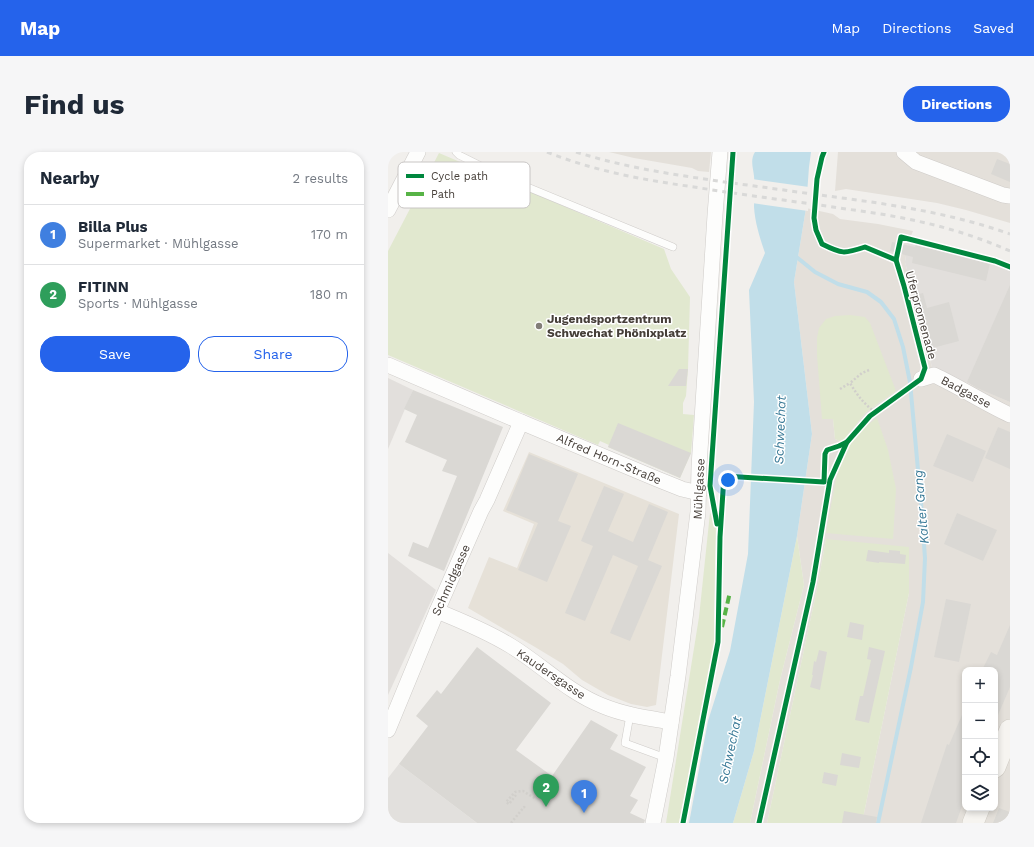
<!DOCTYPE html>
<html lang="en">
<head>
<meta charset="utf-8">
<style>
  :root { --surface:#fff; --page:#f6f6f7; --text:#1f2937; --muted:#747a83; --line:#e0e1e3; --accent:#2563eb }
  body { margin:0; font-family:"Work Sans",sans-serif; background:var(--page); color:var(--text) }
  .controls { position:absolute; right:12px; bottom:12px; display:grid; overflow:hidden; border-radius:8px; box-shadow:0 2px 6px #0003 }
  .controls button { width:36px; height:36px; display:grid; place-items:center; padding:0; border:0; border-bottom:1px solid var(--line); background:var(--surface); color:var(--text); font:20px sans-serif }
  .you { position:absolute; left:340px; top:328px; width:14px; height:14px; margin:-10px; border:3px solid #fff; border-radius:50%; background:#1a73e8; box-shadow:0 0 0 6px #1a73e833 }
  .badge { display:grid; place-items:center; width:26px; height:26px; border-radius:50%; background:var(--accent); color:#fff; font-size:13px; font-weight:700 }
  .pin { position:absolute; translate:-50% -33px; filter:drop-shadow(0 1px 2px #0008) }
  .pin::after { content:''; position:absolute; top:21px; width:14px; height:12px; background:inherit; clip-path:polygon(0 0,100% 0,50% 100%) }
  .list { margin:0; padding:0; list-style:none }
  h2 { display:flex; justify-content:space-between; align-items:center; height:52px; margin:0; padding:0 16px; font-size:17px }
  h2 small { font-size:13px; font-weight:400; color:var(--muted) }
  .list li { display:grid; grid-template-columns:26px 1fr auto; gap:12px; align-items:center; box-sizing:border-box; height:60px; padding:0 16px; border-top:1px solid var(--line) }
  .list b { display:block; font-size:15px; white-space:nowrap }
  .list p { margin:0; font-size:13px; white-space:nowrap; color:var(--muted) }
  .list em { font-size:13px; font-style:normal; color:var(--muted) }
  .actions { display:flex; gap:8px; padding:12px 16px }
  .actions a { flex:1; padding:9px 0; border:1px solid var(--accent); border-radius:16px; text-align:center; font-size:14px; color:var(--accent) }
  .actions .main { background:var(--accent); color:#fff }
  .icon { flex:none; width:22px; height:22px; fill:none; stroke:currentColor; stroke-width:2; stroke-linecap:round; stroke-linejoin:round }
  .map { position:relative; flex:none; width:622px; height:671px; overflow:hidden; border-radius:16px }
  header { display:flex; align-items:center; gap:24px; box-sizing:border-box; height:56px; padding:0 20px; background:var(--accent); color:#fff }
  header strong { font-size:19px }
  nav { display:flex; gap:22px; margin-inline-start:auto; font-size:14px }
  .intro { display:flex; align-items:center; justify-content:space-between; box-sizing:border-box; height:96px; padding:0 24px }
  h1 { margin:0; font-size:28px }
  .button { padding:10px 18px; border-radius:16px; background:var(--accent); color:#fff; font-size:14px; font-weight:700 }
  main { display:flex; gap:24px; padding:0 24px }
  aside { flex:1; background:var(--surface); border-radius:16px; box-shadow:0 2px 6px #0003 }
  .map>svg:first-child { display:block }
  .residential { fill:#e4e0da; fill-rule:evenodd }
  .industrial { fill:#e2dfdc }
  .education { fill:#e6e1d8 }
  .green { fill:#e1e8cf }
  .parking { fill:#e2e0dd }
  .water { fill:#c1dee9 }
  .pier { fill:#f1efec }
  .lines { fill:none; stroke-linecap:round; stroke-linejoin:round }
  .stream { stroke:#c1dee9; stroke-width:4 }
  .building { fill:#dad8d4 }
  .lane-casing { stroke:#cfccc9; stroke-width:8 }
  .street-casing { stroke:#cfccc9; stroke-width:16 }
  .secondary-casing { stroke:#cfcbc3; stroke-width:22 }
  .path { stroke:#d1cfcb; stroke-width:2.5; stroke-dasharray:2 2; stroke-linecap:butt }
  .lane { stroke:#fdfdfc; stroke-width:7 }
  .street { stroke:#fdfdfc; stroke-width:15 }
  .secondary { stroke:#f6f4f0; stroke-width:21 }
  .rail { stroke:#d9d9d8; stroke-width:3; stroke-dasharray:5 5; stroke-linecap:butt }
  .quiet { stroke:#57b346; stroke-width:4; stroke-dasharray:8 4; stroke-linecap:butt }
  .cycleway-casing { stroke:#fff; stroke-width:8 }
  .cycleway { stroke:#00873e; stroke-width:5 }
  .poi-dot { fill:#827d78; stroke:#fff; stroke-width:1.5 }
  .labels { text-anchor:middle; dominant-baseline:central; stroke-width:3; stroke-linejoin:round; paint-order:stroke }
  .street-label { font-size:12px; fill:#463f39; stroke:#fff }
  .poi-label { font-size:12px; font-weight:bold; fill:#463f39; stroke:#fff; text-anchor:start }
  .water-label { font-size:13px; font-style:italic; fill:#397a97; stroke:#fff }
  .key { fill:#fff; stroke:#c8c5c4; stroke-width:1 }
  .key-label { font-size:11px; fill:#463f39 }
</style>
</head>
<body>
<header>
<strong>Map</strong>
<nav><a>Map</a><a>Directions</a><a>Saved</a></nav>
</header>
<div class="intro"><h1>Find us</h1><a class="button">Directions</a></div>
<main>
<aside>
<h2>Nearby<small>2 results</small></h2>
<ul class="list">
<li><span class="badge" style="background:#3f7fe0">1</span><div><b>Billa Plus</b><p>Supermarket · Mühlgasse</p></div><em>170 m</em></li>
<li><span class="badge" style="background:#2e9e5b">2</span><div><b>FITINN</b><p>Sports · Mühlgasse</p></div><em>180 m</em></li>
</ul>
<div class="actions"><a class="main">Save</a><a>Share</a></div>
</aside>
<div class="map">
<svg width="622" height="671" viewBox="0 0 622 671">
  <rect width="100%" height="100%" fill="#f1efec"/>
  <g class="residential">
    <path d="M221 0H323L321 20 310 19 304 16 246 6Z"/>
    <path d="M450 0H622V71L578 58 549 51 458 37 447 39Z"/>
    <path d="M418 56 445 62 452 67 490 72 525 79 520 91 517 110 544 215 579 231 622 250V671H474L521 441 438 387 429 437 379 671H362L392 528 416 433 409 384 424 282 406 130ZM508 239 478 260 454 290 447 287 445 267H435ZM577 518H607V656H577Z"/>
  </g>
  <g class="industrial">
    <path d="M520 91 606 111 622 119V250L579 231 544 215 517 110Z"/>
    <path d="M0 226 25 238 0 297Z"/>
    <path d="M0 401 48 438 0 543Z"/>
  </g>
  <path class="education" d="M141 300 291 362 268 553 259 555 243 552 220 543 194 528 175 512 147 495 80 456 101 405 129 416 146 372 115 359Z"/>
  <g class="green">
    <path d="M51 1 276 97 283 117 302 145 300 217 298 244 295 251V262L306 263 303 301 292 326 220 295 221 293 212 289 210 293 0 203V99Z"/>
    <path d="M462 163 477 165 482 171 508 239 478 260 454 290 447 287 445 267H434L429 203V186L431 176 438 167 447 164Z"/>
    <path d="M489 266 500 298 508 337 505 387 438 381 450 317 458 297 474 277Z"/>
    <path d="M322 361 328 370 326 463V497L291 671H278L311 465Z"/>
    <path d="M409 384 416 433 392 528 362 671H345L366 599Z"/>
    <path d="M438 387 521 395V441L474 671H379L429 437Z"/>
  </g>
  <path class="parking" d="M11 612 89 671H0V626Z"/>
  <path class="water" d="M367 0H423L421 15 418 56 406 130 424 282 409 384 366 599 345 671H301L320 569 342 499 360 402 366 250 361 138 377 101C372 86 367 71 366 55 366 45 367 35 366 24 365 15 362 8 367 0Z"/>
  <g class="pier">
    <path d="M364 27 421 35 420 59 364 51Z"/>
    <path d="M361 322 420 327 419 333 360 328Z"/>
  </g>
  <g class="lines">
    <path class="stream" d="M406 103 427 120 450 132 479 140 493 150 506 167 515 195 522 230 533 351 537 406 535 450 523 515 490 671"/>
  </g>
  <g class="building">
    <path d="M609 7 622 12V30L603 22Z"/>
    <path d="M504 90 527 95 528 93 602 111 598 129 524 111 525 105 502 99Z"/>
    <path d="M622 133V250L589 236 579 230Z"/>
    <path d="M535 141 539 156 561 150 571 189 537 198 523 144Z"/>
    <path d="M291 217H300L298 234H280Z"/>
    <path d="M25 238 115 275 56 419 20 404 25 390 40 396 69 324 54 319 59 308 17 290 29 263 16 257Z"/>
    <path d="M230 271 303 301 292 326 220 295Z"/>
    <path d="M610 275 622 280V317L597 306Z"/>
    <path d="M559 282 598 299 585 330 545 314Z"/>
    <path d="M141 302 190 322 170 369 183 374 159 430 130 418 150 371 118 358Z"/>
    <path d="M216 334 236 342 220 379 245 390 261 352 280 360 260 408 274 414 242 489 222 481 250 414 225 403 197 469 177 461 205 394 193 389Z"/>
    <path d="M569 361 609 378 595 409 556 392Z"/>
    <path d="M480 398 501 401V398L512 399V402L518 403 517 412 491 410V411L478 409Z"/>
    <path d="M558 447 583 452 571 510 546 505Z"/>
    <path d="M462 470 476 473 474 488 459 485Z"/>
    <path d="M622 473V535L607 570V518H594L603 500 609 503Z"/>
    <path d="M89 495 163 551 128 598 164 624 203 568 230 583 222 597 258 615 242 644 250 648 242 661 257 668 256 671H89L11 612 40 574 28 564 49 538 53 542Z"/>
    <path d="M481 495 497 499 481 571 467 568 472 544H475L483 508 479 507Z"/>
    <path d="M431 498 439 500 432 538 422 535 425 523H424L426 509 428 510Z"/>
    <path d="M577 556V646L568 671H533L559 592 561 593Z"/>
    <path d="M454 601 473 605 471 616 452 613Z"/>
    <path d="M436 620 450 623 448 634 434 631Z"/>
    <path d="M611 656 622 660V671H605Z"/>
    <path d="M456 659 489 665 488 671H454Z"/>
  </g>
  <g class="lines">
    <g class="lane-casing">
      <g id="lane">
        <path d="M68 0 71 3 115 25 285 95"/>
        <path d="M242 563 237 591 278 606"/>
      </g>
    </g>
    <g class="street-casing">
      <g id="street">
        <path d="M516 0 528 10 615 43 622 44"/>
        <path d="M0 58 30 0"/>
        <path d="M0 213 133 270 99 348 93 359 49 459 0 578"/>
        <path d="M533 227 546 223C572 235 596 251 622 263"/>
        <path d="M133 270 269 327 294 337 311 341"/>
        <path d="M49 459C74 469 100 480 123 494 154 513 181 541 215 554 237 563 260 566 283 570"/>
        <path d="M265 671 278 606 290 524 310 360 311 315 327 63 332 0"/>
      </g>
    </g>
    <g class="secondary-casing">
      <g id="secondary">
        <path d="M607 615 622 578"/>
        <path d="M585 671 591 656"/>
      </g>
    </g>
    <g class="path">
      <path d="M481 218 474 221 462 231C469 243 476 252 487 260"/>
      <path d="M452 237 462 231"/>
      <path d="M128 643 121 652 118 650 127 640 135 639 148 647"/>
      <path d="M123 671 136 655 138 657"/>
    </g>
    <use href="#lane" class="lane"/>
    <use href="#street" class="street"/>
    <use href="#secondary" class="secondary"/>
    <g class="rail">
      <path d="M159 0C206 19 256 28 306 35 355 43 404 49 452 56 471 59 490 61 509 65 548 72 586 83 622 99"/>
      <path d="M188 0C242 17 295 24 351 32 383 36 415 41 447 45 507 53 566 62 622 82"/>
    </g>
    <g class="quiet">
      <path d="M311 336 322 334"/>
      <path d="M334 475 342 440"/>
    </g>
    <g class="cycleway-casing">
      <g id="cycleway">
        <path d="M436 0 434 5 429 27 426 66 428 78 434 92C454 102 456 102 477 95L508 108"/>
        <path d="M329 372 322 334 345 0"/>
        <path d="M295 671 330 490 332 385 336 324 436 330 437 302 439 298 451 294 459 290"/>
        <path d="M371 671 425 430 442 328 459 290 482 264 533 227 537 216 516 134 508 108 513 85 607 109 622 115"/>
      </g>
    </g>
    <use href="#cycleway" class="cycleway"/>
  </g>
  <circle class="poi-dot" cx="151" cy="174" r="4"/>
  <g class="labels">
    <g class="street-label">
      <text transform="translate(533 163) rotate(75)">Uferpromenade</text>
      <text transform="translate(578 240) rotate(28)">Badgasse</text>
      <text transform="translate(221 307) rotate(23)">Alfred Horn-Straße</text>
      <text transform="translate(311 337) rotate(-87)">Mühlgasse</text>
      <text transform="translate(63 428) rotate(-66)">Schmidgasse</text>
      <text transform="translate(163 522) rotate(34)">Kaudersgasse</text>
    </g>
    <g class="poi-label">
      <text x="159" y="167">Jugendsportzentrum<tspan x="159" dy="14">Schwechat Phönixplatz</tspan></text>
    </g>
    <g class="water-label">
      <text transform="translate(392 278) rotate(-88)">Schwechat</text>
      <text transform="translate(533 355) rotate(-95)">Kalter Gang</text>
      <text transform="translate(342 598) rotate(-78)">Schwechat</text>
    </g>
  </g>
  <rect x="10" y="10" width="132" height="46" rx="6" class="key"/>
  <rect x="18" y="22" width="18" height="4" fill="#00873e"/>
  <rect x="18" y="40" width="18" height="4" fill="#57b346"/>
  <g class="key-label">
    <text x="43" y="28">Cycle path</text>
    <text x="43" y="46">Path</text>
  </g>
</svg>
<div class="controls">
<button>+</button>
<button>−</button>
<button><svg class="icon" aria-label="locate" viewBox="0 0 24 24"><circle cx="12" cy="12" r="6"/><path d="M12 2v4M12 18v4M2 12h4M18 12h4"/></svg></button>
<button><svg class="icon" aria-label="layers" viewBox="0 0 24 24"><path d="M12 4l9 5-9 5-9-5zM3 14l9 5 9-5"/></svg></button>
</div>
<div class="you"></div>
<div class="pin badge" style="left:196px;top:661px;background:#3f7fe0">1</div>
<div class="pin badge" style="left:158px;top:655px;background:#2e9e5b">2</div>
</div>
</main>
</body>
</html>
